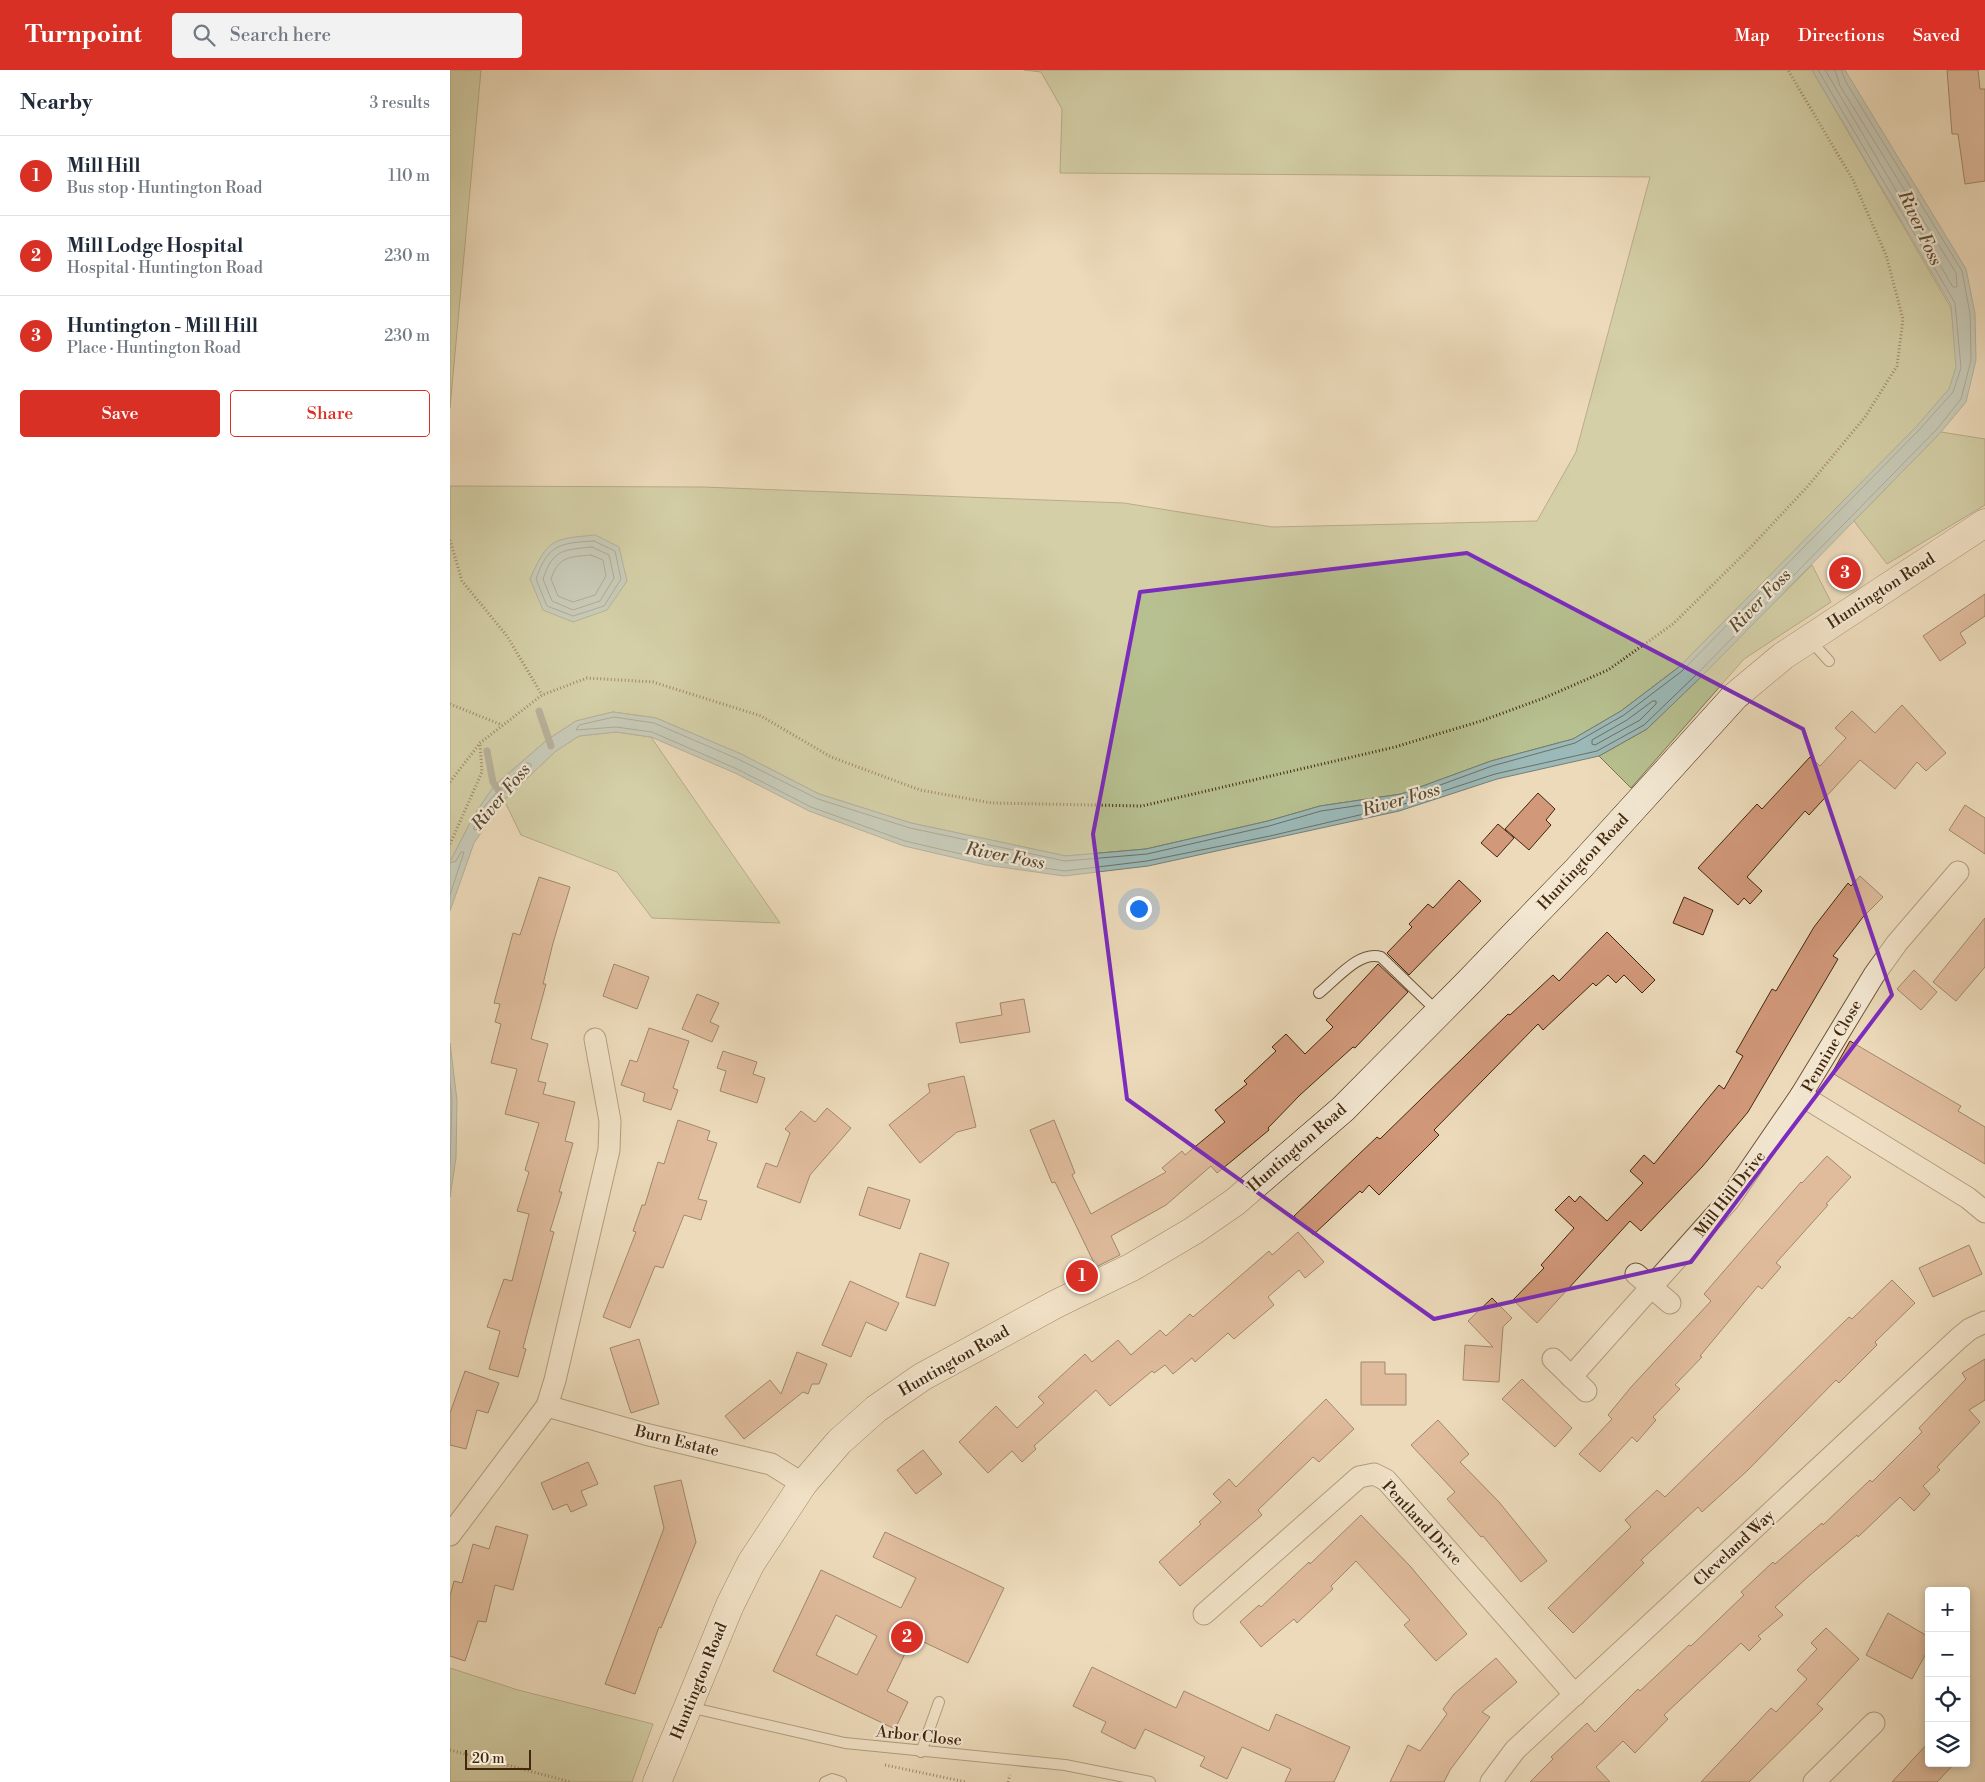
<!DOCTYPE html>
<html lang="en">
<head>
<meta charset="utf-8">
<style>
  :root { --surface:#fff; --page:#f2f2f3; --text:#1f2937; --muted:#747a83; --line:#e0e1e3; --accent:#d93025 }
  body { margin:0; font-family:"Libre Bodoni",serif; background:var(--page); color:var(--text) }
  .controls { position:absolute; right:15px; bottom:15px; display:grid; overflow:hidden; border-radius:5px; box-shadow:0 2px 8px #0003 }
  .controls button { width:45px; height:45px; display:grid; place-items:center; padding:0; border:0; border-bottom:1px solid var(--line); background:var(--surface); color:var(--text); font:25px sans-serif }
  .scale { position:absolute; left:15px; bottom:12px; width:66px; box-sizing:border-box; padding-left:5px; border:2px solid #42270d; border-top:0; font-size:14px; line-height:18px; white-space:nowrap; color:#42270d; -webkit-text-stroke:4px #f3e7d2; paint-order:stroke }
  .you { position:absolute; left:688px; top:838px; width:18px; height:18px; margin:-12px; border:4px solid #fff; border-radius:50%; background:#1a73e8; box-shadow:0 0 0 8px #1a73e833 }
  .badge { display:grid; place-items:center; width:32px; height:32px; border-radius:50%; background:var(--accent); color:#fff; font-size:16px; font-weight:700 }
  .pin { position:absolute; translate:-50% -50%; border:2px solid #fff; box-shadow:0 1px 5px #0006 }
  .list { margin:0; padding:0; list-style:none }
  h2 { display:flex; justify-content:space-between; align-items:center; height:65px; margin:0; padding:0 20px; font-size:21px }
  h2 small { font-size:16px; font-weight:400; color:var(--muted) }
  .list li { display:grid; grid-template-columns:32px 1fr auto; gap:15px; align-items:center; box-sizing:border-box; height:80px; padding:0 20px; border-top:1px solid var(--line) }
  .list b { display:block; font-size:19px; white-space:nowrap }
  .list p { margin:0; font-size:16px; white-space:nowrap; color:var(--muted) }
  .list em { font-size:16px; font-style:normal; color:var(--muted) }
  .actions { display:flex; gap:10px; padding:15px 20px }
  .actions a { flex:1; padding:11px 0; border:1px solid var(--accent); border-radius:5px; text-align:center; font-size:18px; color:var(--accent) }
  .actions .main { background:var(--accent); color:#fff }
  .icon { flex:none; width:28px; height:28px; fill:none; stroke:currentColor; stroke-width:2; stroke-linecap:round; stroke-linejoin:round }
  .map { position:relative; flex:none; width:1535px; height:1712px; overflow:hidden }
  header { display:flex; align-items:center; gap:30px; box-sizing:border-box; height:70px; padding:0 25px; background:var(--accent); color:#fff }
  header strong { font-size:24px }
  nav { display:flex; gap:28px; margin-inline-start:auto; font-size:18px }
  .search { width:350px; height:45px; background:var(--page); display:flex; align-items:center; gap:12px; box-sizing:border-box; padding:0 18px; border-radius:5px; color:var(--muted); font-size:19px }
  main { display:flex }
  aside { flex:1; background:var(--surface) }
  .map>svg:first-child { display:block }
  .green { fill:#b7c090; stroke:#7c744e }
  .water { fill:#9bb9b8; stroke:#777f74 }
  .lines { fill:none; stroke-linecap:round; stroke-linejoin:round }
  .shore { stroke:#6e7062; stroke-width:1 }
  .stream { stroke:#777f74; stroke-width:7 }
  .building { fill:#d1987a; stroke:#42270d; fill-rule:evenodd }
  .lane-casing { stroke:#6c5438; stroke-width:12 }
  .street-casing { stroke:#6c5438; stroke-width:23 }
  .secondary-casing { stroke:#42270d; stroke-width:29 }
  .path { stroke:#42270d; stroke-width:3; stroke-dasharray:1 2.5; stroke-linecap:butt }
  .lane { stroke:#f3e7d2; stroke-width:10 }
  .street { stroke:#f3e7d2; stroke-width:21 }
  .secondary { stroke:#f3e7d2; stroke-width:28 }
  .marked { fill:none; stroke:#7b2cbf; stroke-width:4; stroke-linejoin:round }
  .labels { text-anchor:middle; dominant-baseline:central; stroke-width:4.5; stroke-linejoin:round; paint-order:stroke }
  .street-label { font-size:16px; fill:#42270d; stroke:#f3e7d2 }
  .water-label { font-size:18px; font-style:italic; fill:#584c38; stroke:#f3e7d2 }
</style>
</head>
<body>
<header>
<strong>Turnpoint</strong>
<div class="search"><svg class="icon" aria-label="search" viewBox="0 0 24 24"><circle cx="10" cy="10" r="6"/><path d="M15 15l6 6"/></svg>Search here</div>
<nav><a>Map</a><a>Directions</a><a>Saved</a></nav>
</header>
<main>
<aside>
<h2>Nearby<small>3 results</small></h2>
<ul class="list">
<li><span class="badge">1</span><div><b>Mill Hill</b><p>Bus stop · Huntington Road</p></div><em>110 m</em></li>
<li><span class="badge">2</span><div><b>Mill Lodge Hospital</b><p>Hospital · Huntington Road</p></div><em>230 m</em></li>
<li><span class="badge">3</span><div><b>Huntington - Mill Hill</b><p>Place · Huntington Road</p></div><em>230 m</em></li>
</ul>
<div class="actions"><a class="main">Save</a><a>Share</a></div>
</aside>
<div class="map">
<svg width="1535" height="1712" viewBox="0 0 1535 1712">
  <rect width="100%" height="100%" fill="#ecdaba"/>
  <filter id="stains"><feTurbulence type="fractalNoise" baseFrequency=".004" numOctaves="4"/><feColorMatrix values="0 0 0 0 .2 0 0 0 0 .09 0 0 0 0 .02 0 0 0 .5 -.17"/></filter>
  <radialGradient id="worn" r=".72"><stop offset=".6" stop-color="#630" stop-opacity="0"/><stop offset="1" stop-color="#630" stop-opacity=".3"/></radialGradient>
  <g class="green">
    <path d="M0 0H31L0 338Z"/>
    <path d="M574 0H1362L1501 238 1508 293 1499 325 1229 597 1171 641 1123 669 1041 691 951 724 870 736 818 751 696 779 616 786 461 753 369 724 291 684 206 648 163 642 126 651 97 670 45 715 24 745 0 792V416L252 417 674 433 822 457 1087 451 1126 382 1200 107 610 103 612 39 591 2Z"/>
    <path d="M1491 362 1535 369V435L1437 494 1404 451Z"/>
    <path d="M1362 495 1381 532 1294 589 1181 718 1149 686 1197 659Z"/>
    <path d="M166 662 201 667 330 853 202 848 167 802 71 765 54 730 106 681 129 666Z"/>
    <path d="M0 1598 68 1620 203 1654 182 1712H0Z"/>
  </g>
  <g class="water">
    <path d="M1362 0H1395L1516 199 1525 243 1526 290 1516 332 1491 362 1404 451 1251 607 1197 659 1149 686 1047 709 949 741 698 796 614 806 536 795 454 776 359 741 285 703 201 667 166 662 129 666 106 681 54 730 24 773 0 841V792L24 745 45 715 97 670 126 651 163 642 206 648 291 684 369 724 461 753 616 786 696 779 818 751 870 736 951 724 1041 691 1123 669 1171 641 1229 597 1466 357 1499 319 1506 297 1501 235Z"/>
    <path d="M145 465 169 477 177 511 157 540 123 552 93 540 80 509C98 468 103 469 145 465Z"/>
    <path d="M0 973 7 1030 6 1088 0 1127Z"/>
  </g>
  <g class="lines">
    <g class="shore">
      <path d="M1368 0 1505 233 1511 298 1503 322 1469 360 1232 601 1174 645 1125 673 1042 696 952 729 871 741 819 756 697 784 615 791 460 758 368 729 288 689 204 653 164 647 129 655 126 660 166 657 202 662 287 699 361 737 455 771 537 790 615 801 697 791 820 766 948 736 1045 704 1147 681 1194 655 1248 603 1488 358 1511 329 1521 290 1520 244 1512 201 1396 12 1391 0"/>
      <path d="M1375 0 1503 217H1507L1506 203 1390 16 1385 0"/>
      <path d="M144 471 165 481 171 509 154 536 123 546 97 536 86 509C98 474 110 473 144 471Z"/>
      <path d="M142 477 159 485 164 508 150 531 123 540 102 531 93 509C103 479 113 480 142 477Z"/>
      <path d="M141 485 153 490 156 506 145 525 123 532 108 526 101 509C109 486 119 487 141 485Z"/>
      <path d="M1203 631H1206V634L1190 650 1145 675 1142 674V670L1177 650Z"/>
      <path d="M77 693 81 694V697L51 726 28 759 24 760C22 742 64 705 77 693Z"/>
      <path d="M0 793 6 791 11 782H14L0 825"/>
      <path d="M0 1012 2 1031 0 1095"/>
    </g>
    <g class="stream">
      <path d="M89 641 101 676"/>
      <path d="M37 681 43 712 49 721"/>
    </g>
  </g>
  <g class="building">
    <path d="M1497 0H1528L1530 19H1535V111L1515 114 1508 64H1502Z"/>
    <path d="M1535 524V546L1510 563 1516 573 1490 591 1473 566Z"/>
    <path d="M1452 635 1496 683 1476 701 1467 692 1445 719 1410 690 1359 745 1355 741 1297 807 1312 821 1300 834 1294 828 1288 835 1248 798 1307 734 1312 739 1360 687 1370 696 1396 668 1385 658 1402 641 1425 663Z"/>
    <path d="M1088 723 1105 739 1096 750 1101 755 1079 780 1055 759Z"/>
    <path d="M1515 735 1535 748V784L1499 760Z"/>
    <path d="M1048 754 1064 768 1047 787 1031 773Z"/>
    <path d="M1410 806 1433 827 1413 847 1383 886 1388 889 1298 1042 1252 1097 1191 1161 1180 1151 1087 1253 1063 1230 1094 1198 1091 1195 1124 1158 1105 1140 1119 1126 1125 1132 1130 1126 1157 1151 1193 1113 1180 1101 1194 1085 1204 1094 1269 1015 1274 1019 1293 986 1286 982 1322 919 1326 921 1364 857 1398 813 1401 816Z"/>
    <path d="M89 807 120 817 103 873 93 914H96L81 969 98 974 88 1011 96 1013 93 1024 125 1032 115 1071 123 1073 109 1122H112L100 1161 104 1162 73 1278 76 1279 68 1307 39 1299 50 1261 37 1257 54 1209 62 1211 79 1144 67 1141 79 1102 75 1100 89 1053 55 1044 67 999 41 993 51 954 45 952 50 934 44 933 63 863 70 865Z"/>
    <path d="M1009 810 1031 831 959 905 937 883 962 857 959 854 978 834 983 838Z"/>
    <path d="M1234 827 1263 840 1253 865 1223 853Z"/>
    <path d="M1535 848V897L1506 931 1483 912Z"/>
    <path d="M1157 862 1205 910 1192 923 1174 905 1166 913 1158 905 1146 916 1143 913 1093 960 1088 954 984 1060 989 1065 929 1125 919 1115 912 1123 910 1121 863 1165 844 1146 927 1067 930 1069 1058 944 1060 945 1103 905 1109 911Z"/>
    <path d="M164 894 199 907 187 939 153 926Z"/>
    <path d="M928 894 958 922 905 978 903 977 850 1025 818 1058 819 1060 783 1090 767 1103 761 1096 716 1135 661 1166 670 1185 646 1197 605 1112 602 1113 580 1060 604 1050 625 1103 622 1105 641 1144 716 1102 712 1098 732 1081 735 1085 775 1052 765 1040 797 1014 794 1011 826 981 822 977 836 964 855 984 883 957 876 950Z"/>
    <path d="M1464 900 1487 922 1471 940 1447 919Z"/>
    <path d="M247 924 269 933 260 952 269 956 262 972 232 959Z"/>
    <path d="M574 929 580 962 510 973 506 953 552 945 550 933Z"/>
    <path d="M199 958 239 971 223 1018 228 1020 221 1040 193 1031 195 1023 171 1015 180 990 187 992Z"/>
    <path d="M1400 971 1511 1036 1508 1041 1535 1057V1094L1382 1003Z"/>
    <path d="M273 981 307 992 303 1004 315 1008 307 1033 270 1021 276 1001 267 998Z"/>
    <path d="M514 1006 526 1057 507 1062 470 1093 439 1055 480 1022 478 1014Z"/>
    <path d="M377 1038 401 1058 360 1105 350 1133 307 1117 316 1093 327 1097 340 1063 335 1059 351 1041 365 1052Z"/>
    <path d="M228 1050 260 1061 257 1070 267 1073 248 1129 257 1131 251 1150 234 1145 213 1198 205 1196 180 1258 153 1247 186 1162 183 1161 192 1135H195L208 1092 214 1094Z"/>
    <path d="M1377 1086 1401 1107 1376 1134 1378 1135 1326 1193 1331 1197 1312 1219 1308 1216 1250 1286 1252 1287 1225 1315 1230 1319 1203 1347 1206 1350 1187 1372 1182 1367 1150 1402 1129 1384 1162 1349 1158 1345 1182 1316 1261 1231 1254 1224 1351 1112 1352 1113Z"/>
    <path d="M418 1117 460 1130 450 1159 409 1145Z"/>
    <path d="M848 1162 874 1192 855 1208 849 1200 818 1227 824 1235 784 1269 778 1263 745 1292 742 1288 723 1304 715 1295 704 1303 702 1301 660 1336 646 1320 584 1376 586 1379 572 1392 562 1381 538 1403 509 1372 546 1336 567 1358 594 1333 588 1327 635 1284 642 1292 668 1270 681 1285 710 1260 716 1266 740 1244 743 1247 819 1181 822 1185Z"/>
    <path d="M1519 1175 1532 1204 1483 1227 1469 1198Z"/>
    <path d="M470 1183 499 1193 485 1236 456 1227Z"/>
    <path d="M1442 1210 1465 1233 1425 1272 1427 1275 1389 1313 1386 1310 1298 1400 1252 1442 1248 1437 1191 1490 1194 1493 1123 1563 1098 1538 1181 1457 1175 1450 1207 1420 1215 1427 1399 1247 1402 1249Z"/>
    <path d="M400 1211 449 1233 436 1261 416 1252 401 1287 372 1275Z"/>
    <path d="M1042 1228 1062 1248 1053 1257 1049 1312 1013 1310 1015 1275 1043 1277 1018 1251Z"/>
    <path d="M189 1269 209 1334 181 1343 160 1278Z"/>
    <path d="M347 1282 377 1294 369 1314H362L358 1324 353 1322 294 1369 275 1346 320 1310 331 1324Z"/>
    <path d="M1535 1289V1330L1519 1340 1530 1352 1487 1397 1490 1400 1473 1416 1480 1424 1464 1441 1450 1427 1408 1467 1407 1465 1359 1506 1325 1537 1333 1545 1308 1566 1311 1569 1299 1581 1291 1573 1214 1645 1218 1649 1185 1683 1173 1671 1146 1697 1160 1712H1080L1103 1689 1101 1687 1137 1653 1145 1662 1188 1619 1190 1621 1239 1575 1241 1576 1294 1525 1291 1522 1323 1492 1325 1494 1372 1453 1373 1455 1420 1410 1422 1412 1472 1362 1469 1358 1516 1309 1512 1303Z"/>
    <path d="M911 1292H935V1304H956V1335H911Z"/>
    <path d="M15 1301 49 1313 38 1343 27 1340 16 1379 0 1375V1343Z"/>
    <path d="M1072 1309 1122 1358 1105 1377 1052 1329Z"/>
    <path d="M876 1329 904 1359 869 1392 863 1387 808 1440 812 1445 730 1516 709 1492 751 1454 749 1452 771 1432 763 1424 779 1409 786 1417Z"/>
    <path d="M988 1350 1019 1384 1010 1392 1049 1432 1097 1491 1071 1512 1033 1466 1031 1467 997 1429 1005 1422 961 1375Z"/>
    <path d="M473 1380 492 1404 466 1424 447 1400Z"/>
    <path d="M138 1392 148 1414 131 1421 137 1435 121 1442 117 1434 103 1440 91 1413Z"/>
    <path d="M231 1410 246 1472 211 1558 209 1557 185 1624 155 1614 214 1458 204 1416Z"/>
    <path d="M911 1445 960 1496 1017 1564 986 1591 954 1555 960 1550 906 1491 881 1516 883 1519 847 1553 844 1549 811 1577 790 1552 809 1535 811 1537 859 1492 860 1494Z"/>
    <path d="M46 1456 78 1465 63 1520 45 1515 36 1552 28 1551 15 1591 0 1586V1526L4 1511 12 1513 23 1474 39 1479Z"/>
    <path d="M435 1462 554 1518 518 1593 463 1567 437 1621 458 1632 445 1659 323 1601 371 1500 451 1538 466 1508 423 1487ZM386 1545 427 1566 407 1605 366 1585Z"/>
    <path d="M1438 1543 1479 1567V1578L1462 1609 1416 1585Z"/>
    <path d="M1376 1558 1409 1589 1367 1634 1373 1639 1299 1712H1251L1321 1638 1326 1642 1357 1609 1347 1600 1367 1579 1361 1573Z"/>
    <path d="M1046 1588 1067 1612 1032 1642 1040 1647 1000 1700 994 1712H940L958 1675 970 1681 997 1644 993 1639 1004 1624Z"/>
    <path d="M642 1597 726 1638 734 1621 819 1661 826 1644 900 1677 884 1712H835L841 1699 792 1677 777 1709 750 1696 755 1687 695 1659 685 1679 651 1662 656 1652 623 1636Z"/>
    <path d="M1479 1672V1693H1505L1487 1712H1442Z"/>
  </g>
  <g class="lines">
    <g class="lane-casing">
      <g id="lane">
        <path d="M1359 569 1379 591"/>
        <path d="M869 923C886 910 909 880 931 887L988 942"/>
        <path d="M239 1637 395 1673 615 1695 700 1712"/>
        <path d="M471 1682 489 1632"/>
        <path d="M375 1712 382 1709 391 1712"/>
      </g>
    </g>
    <g class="street-casing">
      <g id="street">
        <path d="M1351 1025 1518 1128 1535 1142"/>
        <path d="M1186 1204 1220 1233"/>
        <path d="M1103 1289 1136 1321"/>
        <path d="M1121 1307 1279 1130 1351 1025 1424 905 1447 873 1508 802"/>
        <path d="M97 1336 195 1364 321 1394 353 1414"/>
        <path d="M0 1465 97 1336 105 1310 159 1080 160 1051 145 969"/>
        <path d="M754 1544 909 1407 924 1404 936 1410 1125 1625"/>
        <path d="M1041 1712 1065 1680 1509 1268 1520 1259 1535 1252"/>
        <path d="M1364 1712 1424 1653"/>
      </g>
    </g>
    <g class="secondary-casing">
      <path id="secondary" d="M207 1712 280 1535 301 1493 353 1414 389 1372 426 1339 472 1307 606 1234 682 1197 743 1161 785 1132 893 1039 1018 913 1128 799 1285 626 1333 586 1535 453"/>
    </g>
    <g class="path">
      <path d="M0 470 12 511 57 566 92 625"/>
      <path d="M0 634 52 655"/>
      <path d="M0 712 30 673 92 625 137 608 203 612 311 646 381 687 470 720 542 733 692 736 945 677 1031 651 1094 628 1158 600 1223 554 1299 479 1358 416 1415 347 1447 296 1453 249 1436 185 1403 110 1338 0"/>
      <path d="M0 774 32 702 30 674"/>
      <path d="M0 1680 121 1712"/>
      <path d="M435 1695 516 1712"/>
      <path d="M558 1712 560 1705"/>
    </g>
    <use href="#lane" class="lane"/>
    <use href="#street" class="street"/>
    <use href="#secondary" class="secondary"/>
  </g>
  <path d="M0 0H1535V1712H0ZM1017 483 1353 659 1442 925 1241 1192 984 1249 677 1029 643 764 690 522Z" fill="#ecdaba" fill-opacity=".55" fill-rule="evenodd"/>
  <path class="marked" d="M1017 483 1353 659 1442 925 1241 1192 984 1249 677 1029 643 764 690 522Z"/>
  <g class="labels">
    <g class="street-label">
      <text transform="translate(1431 521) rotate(-33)">Huntington Road</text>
      <text transform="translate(1133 792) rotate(-47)">Huntington Road</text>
      <text transform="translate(1382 976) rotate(-60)">Pennine Close</text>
      <text transform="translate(847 1078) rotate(-41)">Huntington Road</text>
      <text transform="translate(1280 1124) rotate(-52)">Mill Hill Drive</text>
      <text transform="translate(504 1291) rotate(-30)">Huntington Road</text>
      <text transform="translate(227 1371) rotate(14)">Burn Estate</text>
      <text transform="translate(972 1453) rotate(47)">Pentland Drive</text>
      <text transform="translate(1284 1478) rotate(-43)">Cleveland Way</text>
      <text transform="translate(249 1611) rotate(-68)">Huntington Road</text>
      <text transform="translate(469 1666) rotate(6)">Arbor Close</text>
    </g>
    <g class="water-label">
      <text transform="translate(1470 158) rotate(65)">River Foss</text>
      <text transform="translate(1310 531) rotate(-46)">River Foss</text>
      <text transform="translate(51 727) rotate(-50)">River Foss</text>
      <text transform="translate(951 730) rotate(-16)">River Foss</text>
      <text transform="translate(555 786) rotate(11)">River Foss</text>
    </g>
  </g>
  <rect width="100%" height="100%" filter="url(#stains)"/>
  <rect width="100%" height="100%" fill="url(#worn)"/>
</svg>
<div class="controls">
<button>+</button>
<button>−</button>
<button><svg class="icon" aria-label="locate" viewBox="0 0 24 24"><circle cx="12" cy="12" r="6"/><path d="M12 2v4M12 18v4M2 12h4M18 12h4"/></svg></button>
<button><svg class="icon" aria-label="layers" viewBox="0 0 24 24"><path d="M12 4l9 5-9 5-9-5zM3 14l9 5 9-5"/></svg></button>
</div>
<div class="scale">20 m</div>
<div class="you"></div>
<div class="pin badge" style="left:632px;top:1206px">1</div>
<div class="pin badge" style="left:457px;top:1567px">2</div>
<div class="pin badge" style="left:1395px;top:503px">3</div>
</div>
</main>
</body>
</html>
